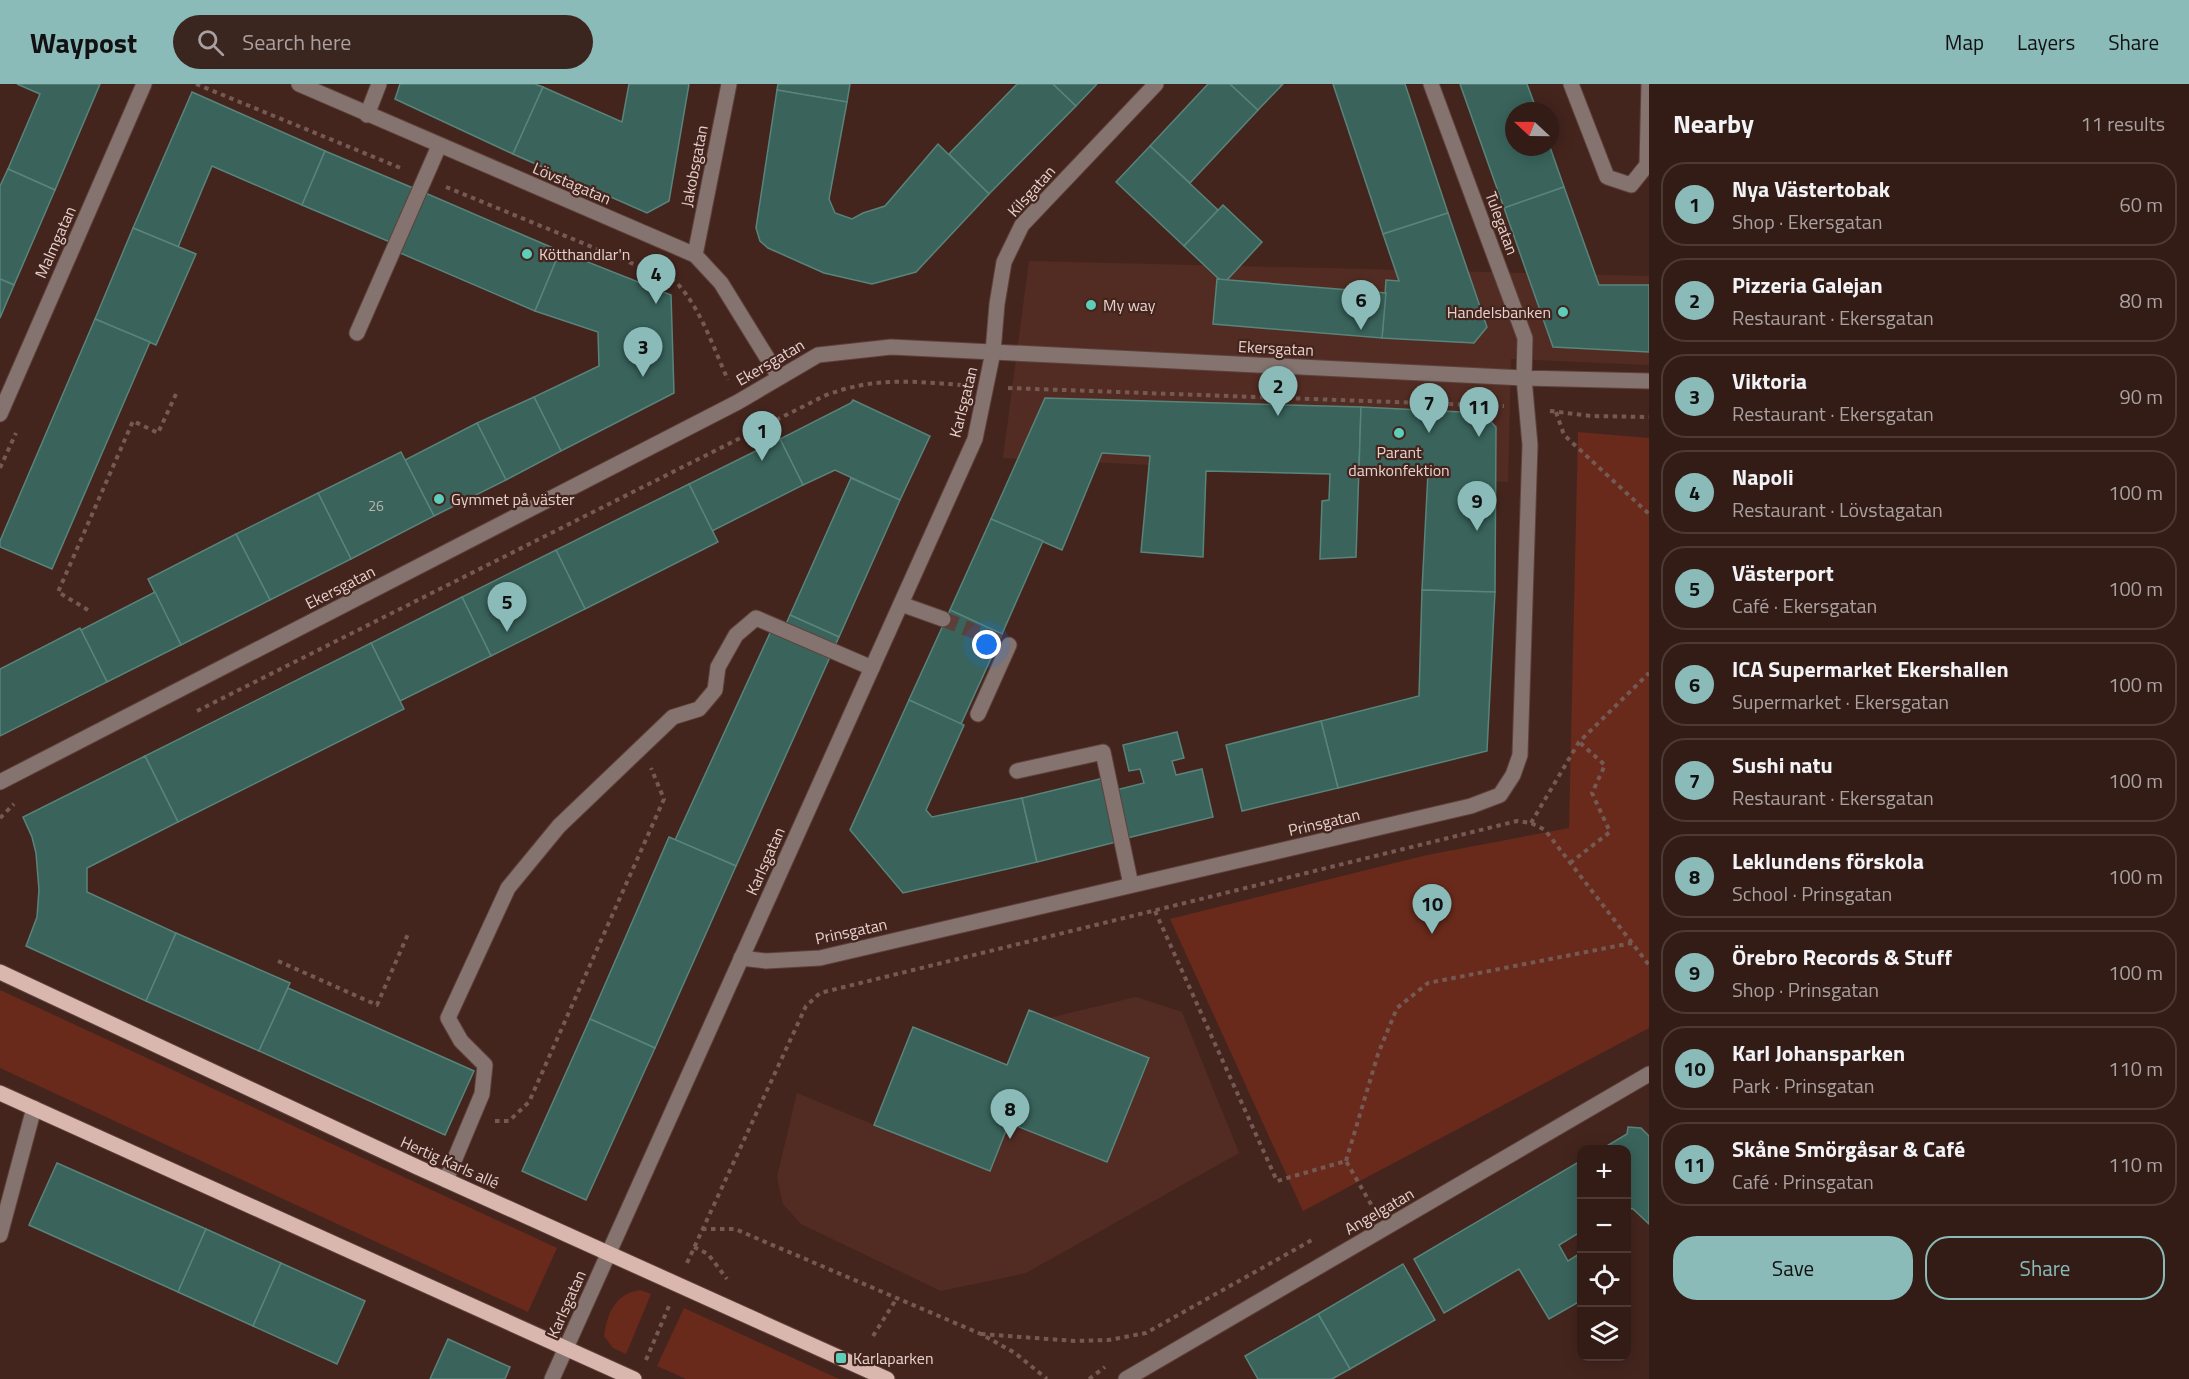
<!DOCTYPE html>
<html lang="en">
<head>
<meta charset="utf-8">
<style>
  :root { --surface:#331c16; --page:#3b251f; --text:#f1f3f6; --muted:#a9a1a1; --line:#4e3a35; --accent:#8bbbb9 }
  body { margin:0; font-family:"Titillium Web",sans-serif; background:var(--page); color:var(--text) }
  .controls { position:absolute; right:18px; bottom:18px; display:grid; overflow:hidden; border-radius:12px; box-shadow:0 3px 15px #0003 }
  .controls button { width:54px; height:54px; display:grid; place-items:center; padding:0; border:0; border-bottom:2px solid var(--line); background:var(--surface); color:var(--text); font:30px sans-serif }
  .compass { position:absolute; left:1505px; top:18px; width:54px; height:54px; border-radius:50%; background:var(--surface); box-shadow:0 3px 15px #0003; rotate:292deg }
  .you { position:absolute; left:987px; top:561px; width:21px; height:21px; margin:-15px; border:4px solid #fff; border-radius:50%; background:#1a73e8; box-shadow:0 0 0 9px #1a73e833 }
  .badge { display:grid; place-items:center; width:39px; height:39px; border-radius:50%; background:var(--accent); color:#111; font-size:20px; font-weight:700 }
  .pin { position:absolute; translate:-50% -50px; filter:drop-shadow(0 2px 3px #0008) }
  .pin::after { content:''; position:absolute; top:32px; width:21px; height:18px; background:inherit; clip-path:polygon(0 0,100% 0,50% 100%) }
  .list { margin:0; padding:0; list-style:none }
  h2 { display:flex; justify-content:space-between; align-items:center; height:78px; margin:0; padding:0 24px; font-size:26px }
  h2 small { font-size:20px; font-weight:400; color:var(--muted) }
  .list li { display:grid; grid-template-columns:39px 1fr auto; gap:18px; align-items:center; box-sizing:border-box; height:84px; margin:0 12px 12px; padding:0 12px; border:2px solid var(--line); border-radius:24px }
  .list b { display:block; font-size:22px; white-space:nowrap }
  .list p { margin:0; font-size:20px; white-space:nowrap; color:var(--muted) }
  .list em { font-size:20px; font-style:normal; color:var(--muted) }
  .actions { display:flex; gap:12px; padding:18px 24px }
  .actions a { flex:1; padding:14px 0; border:2px solid var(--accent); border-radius:24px; text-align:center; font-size:21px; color:var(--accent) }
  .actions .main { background:var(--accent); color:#111 }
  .icon { flex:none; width:33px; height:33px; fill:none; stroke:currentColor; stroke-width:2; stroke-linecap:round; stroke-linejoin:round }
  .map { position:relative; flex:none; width:1649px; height:1295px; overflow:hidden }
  header { display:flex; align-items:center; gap:36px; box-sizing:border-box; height:84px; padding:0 30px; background:var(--accent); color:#111 }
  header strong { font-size:28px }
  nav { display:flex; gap:33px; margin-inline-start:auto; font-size:21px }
  .search { width:420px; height:54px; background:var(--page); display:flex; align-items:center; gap:15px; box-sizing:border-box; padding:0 21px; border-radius:33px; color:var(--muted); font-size:22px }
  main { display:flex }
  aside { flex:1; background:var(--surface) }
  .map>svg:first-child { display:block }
  .built { fill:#522c23 }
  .green { fill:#692a1b }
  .building { fill:#39635b; stroke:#59847b; stroke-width:1.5 }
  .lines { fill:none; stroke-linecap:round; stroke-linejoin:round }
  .minor-tunnel { stroke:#5c3f38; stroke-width:15; stroke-dasharray:15 8; stroke-linecap:butt }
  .minor-casing { stroke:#5e413a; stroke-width:17 }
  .major-casing { stroke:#5e413a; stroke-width:17 }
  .path { stroke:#755953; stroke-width:4; stroke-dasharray:4.5 4.5; stroke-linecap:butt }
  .minor { stroke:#84736f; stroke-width:15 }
  .major { stroke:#d9b7ae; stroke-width:15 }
  .poi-dot { fill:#5cceba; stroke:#44251e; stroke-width:2 }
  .labels { text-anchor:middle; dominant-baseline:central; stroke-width:4.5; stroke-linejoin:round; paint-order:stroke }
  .number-label { font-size:14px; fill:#bbb6b0 }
  .street-label { font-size:16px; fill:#e6d1cc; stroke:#44251e }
  .poi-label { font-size:16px; fill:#e6d1cc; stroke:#44251e; text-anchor:start }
</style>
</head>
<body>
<header>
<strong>Waypost</strong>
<div class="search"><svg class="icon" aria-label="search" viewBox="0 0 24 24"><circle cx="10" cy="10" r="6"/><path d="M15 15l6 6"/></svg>Search here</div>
<nav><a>Map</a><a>Layers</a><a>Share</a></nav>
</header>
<main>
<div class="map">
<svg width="1649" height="1295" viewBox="0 0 1649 1295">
  <rect width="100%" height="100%" fill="#44251e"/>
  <g class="built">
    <path d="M1029 177 1649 192V281L1511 275 1508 398 1003 374Z"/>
    <path d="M1136 913 1182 928 1239 1069 1026 1189 941 1207 801 1140 783 1120 777 1093 797 1009 874 1041 913 943 1007 980 1029 926 1049 934Z"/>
  </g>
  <g class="green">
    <path d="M1578 348 1649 354V944L1303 1127 1170 835 1427 771 1569 744Z"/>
    <path d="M0 906 557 1164 528 1228 0 984Z"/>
    <path d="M640 1206 651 1210 626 1270 613 1264 604 1252C607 1230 615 1210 640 1206Z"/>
    <path d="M684 1224 839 1295H686L657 1282Z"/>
  </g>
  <g class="building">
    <path d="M17 0H100L55 106 8 85 40 10Z"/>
    <path d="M400 0H535L543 3 513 70 395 15Z"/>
    <path d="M629 0H689L669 117 647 129 513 70 543 3 622 38Z"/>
    <path d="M778 0H850L847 18 777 6Z"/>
    <path d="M1017 0H1053L1076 22 989 110 949 70Z"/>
    <path d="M1053 0H1097L1076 22Z"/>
    <path d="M1208 0H1230L1258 26 1190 99 1150 62Z"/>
    <path d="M1230 0H1283L1258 26Z"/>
    <path d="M1333 0H1405L1448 129 1383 150Z"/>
    <path d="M1460 0H1527L1537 27H1514V63H1550L1564 103 1504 124Z"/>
    <path d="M777 6 847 18 829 115 835 129 852 135 863 129 885 122 938 60 989 110 916 188 872 200 824 189 768 164 760 157 756 144Z"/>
    <path d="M192 8 325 67 302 121 212 82 178 163 133 144Z"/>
    <path d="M1150 62 1218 126 1184 162 1116 98Z"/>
    <path d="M325 67 413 104 390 158 302 121Z"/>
    <path d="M8 85 55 106 14 201 0 195V102Z"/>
    <path d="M1564 103 1599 201H1649V268L1553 263 1504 124Z"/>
    <path d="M423 108 560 167 535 227 398 168Z"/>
    <path d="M1223 121 1262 158 1227 196H1220L1184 162Z"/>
    <path d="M1448 129 1487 243 1474 259 1382 254 1386 196 1399 197 1383 150Z"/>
    <path d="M133 144 196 170 156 261 95 235Z"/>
    <path d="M560 167 671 211 674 309 561 367 534 313 599 282 598 248 535 227Z"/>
    <path d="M0 195 14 201 0 234Z"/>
    <path d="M1217 195 1386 209 1382 254 1213 240Z"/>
    <path d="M95 235 150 258 52 485 0 463V457Z"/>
    <path d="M534 313 561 367 506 396 477 339Z"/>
    <path d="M1045 314 1361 323 1356 473 1320 475 1322 417 1329 416 1330 390 1206 387 1203 473 1141 468 1150 372 1102 369 1062 466 991 435Z"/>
    <path d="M853 316 930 352 900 416 835 386 803 401 780 355 851 319Z"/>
    <path d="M1361 323 1482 329 1496 343 1495 508 1422 506 1428 389 1359 386Z"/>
    <path d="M477 339 506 396 434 432 405 376Z"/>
    <path d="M780 355 803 401 712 447 689 400Z"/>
    <path d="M401 368 434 432 351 475 318 409Z"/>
    <path d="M851 394 900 416 839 553 790 531Z"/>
    <path d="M689 400 718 458 585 525 556 466Z"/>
    <path d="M318 409 351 475 270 516 236 450Z"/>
    <path d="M991 435 1043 457 1002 550 950 526Z"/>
    <path d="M236 450 270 516 181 561 148 495Z"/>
    <path d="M556 466 585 525 491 572 462 513Z"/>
    <path d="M1422 506 1495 508 1487 667 1338 704 1321 637 1419 612Z"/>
    <path d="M155 508 181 561 107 598 81 546Z"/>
    <path d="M462 513 491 572 400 617 371 559Z"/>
    <path d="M950 526 1002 550 961 640 909 616Z"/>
    <path d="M790 531 839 553 736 782 675 756 776 536 786 540Z"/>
    <path d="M80 544 107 598 0 652V585Z"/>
    <path d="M371 559 404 625 178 738 145 672Z"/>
    <path d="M909 616 964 641 926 726 932 733 1022 714 1037 778 903 809 850 746Z"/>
    <path d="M1321 637 1338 704 1242 727 1226 661Z"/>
    <path d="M1177 648 1184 674 1172 677 1176 691 1202 685 1213 733 1127 754 1116 706 1144 699 1140 685 1129 687 1123 661Z"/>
    <path d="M145 672 178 738 87 784V808L176 849 146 917 26 862 37 833 39 806 36 769 32 753 23 733Z"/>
    <path d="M1104 694 1120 757 1037 778 1022 714Z"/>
    <path d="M669 753 736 782 655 964 590 935Z"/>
    <path d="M176 849 290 899 259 967 146 917Z"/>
    <path d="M288 904 474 987 445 1051 259 967Z"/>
    <path d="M1029 926 1149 974 1107 1078 1009 1039 990 1087 874 1041 913 943 1007 981Z"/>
    <path d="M590 935 655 964 586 1116 522 1087Z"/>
    <path d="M1628 1043 1641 1044 1649 1052V1140L1633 1125 1626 1124V1066H1600L1627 1050Z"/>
    <path d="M1582 1076V1147L1559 1161 1568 1177 1579 1170 1582 1171V1216L1549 1235 1519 1185 1444 1229 1414 1175Z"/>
    <path d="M57 1079 206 1145 178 1208 29 1141Z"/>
    <path d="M206 1145 281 1179 253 1242 178 1208Z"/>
    <path d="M281 1179 365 1217 337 1280 253 1242Z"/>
    <path d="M1403 1180 1435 1236 1350 1285 1318 1230Z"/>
    <path d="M1318 1230 1350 1285 1332 1295H1258L1245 1272Z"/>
    <path d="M448 1255 510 1283 505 1295H430Z"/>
  </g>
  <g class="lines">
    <path class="minor-tunnel" d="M943 535 1009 561"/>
    <g class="minor-casing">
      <g id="minor">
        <path d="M299 0 695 171 721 199 779 293"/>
        <path d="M1571 0 1607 93 1631 101 1647 81 1649 0"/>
        <path d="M367 31 379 0"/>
        <path d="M695 171 729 0"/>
        <path d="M357 249 439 62"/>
        <path d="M0 330 144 0"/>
        <path d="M901 520 943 535"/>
        <path d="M978 630 1009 561"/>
        <path d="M1017 687 1103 668 1131 801"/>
        <path d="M0 698 738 318 818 271 891 263 1524 294 1649 297"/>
        <path d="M741 874 766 877 820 874 1471 722 1500 711 1513 691 1520 671 1530 361 1524 294 1525 254 1431 0"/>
        <path d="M446 1096 482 1010 485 981 461 957 448 934 508 804 559 742 673 633 699 625 715 606 718 583 736 551 756 534 872 584"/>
        <path d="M0 1151 34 1024"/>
        <path d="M552 1295 975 355 993 268 997 220 1004 178 1022 141 1156 0"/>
        <path d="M1126 1295 1649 990"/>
      </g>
    </g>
    <g class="major-casing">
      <g id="major">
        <path d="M0 888 417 1083 887 1295"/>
        <path d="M0 1009 634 1295"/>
      </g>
    </g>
    <g class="path">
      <path d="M196 0 403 85"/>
      <path d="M446 103 675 197C701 224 713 263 728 296"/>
      <path d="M1008 304 1504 322"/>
      <path d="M1550 327 1591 332 1649 333"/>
      <path d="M1556 328 1564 351 1649 430"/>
      <path d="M0 384 16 349"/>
      <path d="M88 526 58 508 133 337 158 349 176 310"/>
      <path d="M197 627 824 312C872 293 911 297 961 301"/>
      <path d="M0 734 14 720"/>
      <path d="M1531 739 1579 658 1649 589"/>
      <path d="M1570 779 1610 748 1592 709 1605 681 1579 658"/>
      <path d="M1155 827 1277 1097 1346 1077 1372 1122"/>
      <path d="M278 877 377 921 408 850"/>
      <path d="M495 1037H509L529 1018 664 715 651 684"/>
      <path d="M1346 1077 1378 970 1397 924 1428 899 1632 859"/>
      <path d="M702 1145H735L981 1250 1015 1269 1047 1295"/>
      <path d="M694 1163 708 1170 727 1195"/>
      <path d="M687 1179 806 922 820 909 1517 737 1531 739 1545 746 1649 881"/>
      <path d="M981 1250 1075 1257 1109 1256 1146 1249 1312 1156"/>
      <path d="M873 1252 897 1214"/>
      <path d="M646 1276 669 1222"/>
      <path d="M1089 1295 1105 1283"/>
    </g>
    <use href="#minor" class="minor"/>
    <use href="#major" class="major"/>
  </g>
  <g class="poi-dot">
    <circle cx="527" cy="170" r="6"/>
    <circle cx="1091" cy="221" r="6"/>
    <circle cx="1563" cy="228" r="6"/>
    <circle cx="1399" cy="349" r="6"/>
    <circle cx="439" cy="415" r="6"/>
    <rect x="835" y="1268" width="12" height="12" rx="3"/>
  </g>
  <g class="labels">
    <g class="number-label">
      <text x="376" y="421">26</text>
    </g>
    <g class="street-label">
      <text transform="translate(694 82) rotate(-79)">Jakobsgatan</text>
      <text transform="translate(572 99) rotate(23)">Lövstagatan</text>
      <text transform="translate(1031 107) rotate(-48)">Kilsgatan</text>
      <text transform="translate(1502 139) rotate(70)">Tulegatan</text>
      <text transform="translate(55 158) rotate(-66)">Malmgatan</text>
      <text transform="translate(1276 264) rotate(3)">Ekersgatan</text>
      <text transform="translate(770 278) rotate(-30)">Ekersgatan</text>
      <text transform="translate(963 318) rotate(-76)">Karlsgatan</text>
      <text transform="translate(340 503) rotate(-27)">Ekersgatan</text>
      <text transform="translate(1324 738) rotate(-13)">Prinsgatan</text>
      <text transform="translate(765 777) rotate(-66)">Karlsgatan</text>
      <text transform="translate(851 847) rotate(-12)">Prinsgatan</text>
      <text transform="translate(450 1078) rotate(24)">Hertig Karls allé</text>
      <text transform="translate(1379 1127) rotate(-30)">Angelgatan</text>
      <text transform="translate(566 1220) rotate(-66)">Karlsgatan</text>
    </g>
    <g class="poi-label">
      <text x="539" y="170">Kötthandlar'n</text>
      <text x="1103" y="221">My way</text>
      <text x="1551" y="228" text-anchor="end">Handelsbanken</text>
      <text x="1399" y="368" text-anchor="middle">Parant<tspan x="1399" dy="18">damkonfektion</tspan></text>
      <text x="451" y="415">Gymmet på väster</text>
      <text x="853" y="1274">Karlaparken</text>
    </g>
  </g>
</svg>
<div class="controls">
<button>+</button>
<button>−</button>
<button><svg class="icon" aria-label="locate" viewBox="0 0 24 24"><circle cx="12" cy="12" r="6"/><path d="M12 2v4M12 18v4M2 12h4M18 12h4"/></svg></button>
<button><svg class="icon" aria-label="layers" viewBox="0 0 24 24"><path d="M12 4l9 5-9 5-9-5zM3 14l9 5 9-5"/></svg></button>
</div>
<svg class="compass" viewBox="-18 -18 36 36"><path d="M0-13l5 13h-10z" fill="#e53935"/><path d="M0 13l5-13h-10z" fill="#a9a1a1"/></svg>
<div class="you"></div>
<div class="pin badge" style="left:762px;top:377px">1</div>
<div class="pin badge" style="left:1278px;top:332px">2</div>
<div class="pin badge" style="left:643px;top:293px">3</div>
<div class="pin badge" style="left:656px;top:220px">4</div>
<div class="pin badge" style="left:507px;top:548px">5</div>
<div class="pin badge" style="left:1361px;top:246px">6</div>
<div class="pin badge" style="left:1429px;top:349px">7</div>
<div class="pin badge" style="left:1010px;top:1055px">8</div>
<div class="pin badge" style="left:1477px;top:447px">9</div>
<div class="pin badge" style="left:1432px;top:850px">10</div>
<div class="pin badge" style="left:1479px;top:353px">11</div>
</div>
<aside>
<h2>Nearby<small>11 results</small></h2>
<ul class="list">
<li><span class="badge">1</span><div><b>Nya Västertobak</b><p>Shop · Ekersgatan</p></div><em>60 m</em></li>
<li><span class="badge">2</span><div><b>Pizzeria Galejan</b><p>Restaurant · Ekersgatan</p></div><em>80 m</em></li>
<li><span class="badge">3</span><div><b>Viktoria</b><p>Restaurant · Ekersgatan</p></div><em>90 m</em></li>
<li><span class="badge">4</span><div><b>Napoli</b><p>Restaurant · Lövstagatan</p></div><em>100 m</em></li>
<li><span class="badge">5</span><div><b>Västerport</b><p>Café · Ekersgatan</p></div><em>100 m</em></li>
<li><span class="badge">6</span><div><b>ICA Supermarket Ekershallen</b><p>Supermarket · Ekersgatan</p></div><em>100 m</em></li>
<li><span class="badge">7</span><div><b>Sushi natu</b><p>Restaurant · Ekersgatan</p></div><em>100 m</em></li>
<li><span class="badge">8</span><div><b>Leklundens förskola</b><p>School · Prinsgatan</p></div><em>100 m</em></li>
<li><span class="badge">9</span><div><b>Örebro Records &amp; Stuff</b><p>Shop · Prinsgatan</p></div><em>100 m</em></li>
<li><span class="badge">10</span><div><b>Karl Johansparken</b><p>Park · Prinsgatan</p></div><em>110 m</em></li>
<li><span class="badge">11</span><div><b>Skåne Smörgåsar &amp; Café</b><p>Café · Prinsgatan</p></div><em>110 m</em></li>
</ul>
<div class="actions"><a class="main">Save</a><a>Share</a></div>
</aside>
</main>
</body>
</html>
